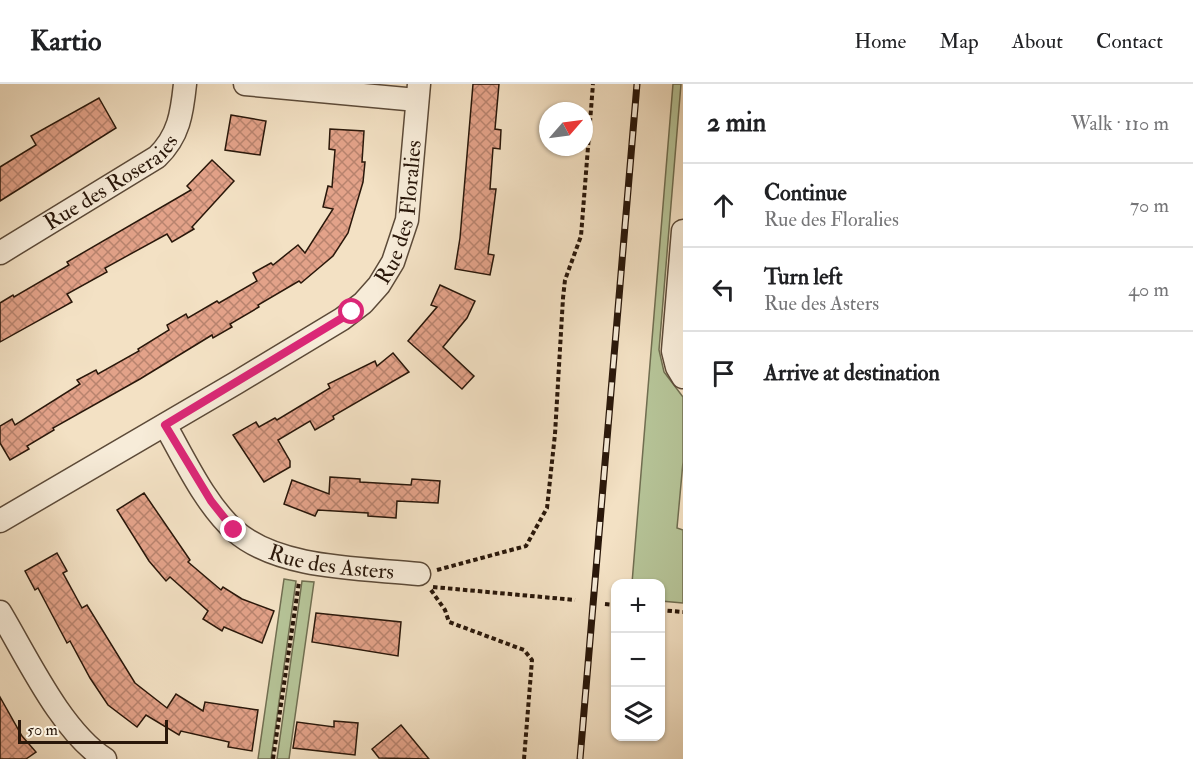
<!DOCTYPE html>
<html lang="en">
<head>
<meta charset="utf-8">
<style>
  :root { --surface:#fff; --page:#f2f2f2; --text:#202124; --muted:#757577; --line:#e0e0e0 }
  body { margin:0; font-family:"IM FELL Double Pica",serif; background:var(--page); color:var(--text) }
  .controls { position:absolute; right:18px; bottom:18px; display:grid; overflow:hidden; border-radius:12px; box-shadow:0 2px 4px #0004 }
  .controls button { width:54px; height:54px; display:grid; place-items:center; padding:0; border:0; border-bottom:2px solid var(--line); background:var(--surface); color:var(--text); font:30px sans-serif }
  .compass { position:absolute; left:539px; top:18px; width:54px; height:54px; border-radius:50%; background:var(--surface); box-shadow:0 2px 4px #0004; rotate:62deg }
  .scale { position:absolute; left:18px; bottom:15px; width:150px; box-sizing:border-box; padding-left:6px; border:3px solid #29170a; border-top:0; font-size:16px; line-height:21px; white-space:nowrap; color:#29170a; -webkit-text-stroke:4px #f7ecd9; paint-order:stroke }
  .stop { position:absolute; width:18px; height:18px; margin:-14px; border:4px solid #db2777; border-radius:50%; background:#fff }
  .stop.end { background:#db2777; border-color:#fff; box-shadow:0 2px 6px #0008 }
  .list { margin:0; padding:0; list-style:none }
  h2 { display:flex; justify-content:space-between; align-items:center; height:78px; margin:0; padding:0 24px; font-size:26px }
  h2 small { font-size:20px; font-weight:400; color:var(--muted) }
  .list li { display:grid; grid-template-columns:39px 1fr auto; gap:18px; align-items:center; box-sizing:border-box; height:84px; padding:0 24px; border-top:2px solid var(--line) }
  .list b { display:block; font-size:22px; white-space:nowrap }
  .list p { margin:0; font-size:20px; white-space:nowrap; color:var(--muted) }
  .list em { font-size:20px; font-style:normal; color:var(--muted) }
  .icon { flex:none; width:33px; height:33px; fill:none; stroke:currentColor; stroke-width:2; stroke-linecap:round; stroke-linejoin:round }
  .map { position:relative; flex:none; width:683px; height:675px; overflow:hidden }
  header { display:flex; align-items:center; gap:36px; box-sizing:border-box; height:84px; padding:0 30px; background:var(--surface); border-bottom:2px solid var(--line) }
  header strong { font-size:28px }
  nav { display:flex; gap:33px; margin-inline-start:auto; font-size:21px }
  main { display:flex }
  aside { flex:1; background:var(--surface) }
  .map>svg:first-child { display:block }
  .green { fill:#b6c498; stroke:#706e51; stroke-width:1.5 }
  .building { fill:url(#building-cross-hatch); stroke:#29170a; stroke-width:1.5 }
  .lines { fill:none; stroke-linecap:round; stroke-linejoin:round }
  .street-casing { stroke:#5c4a38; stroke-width:25 }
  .path { stroke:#29170a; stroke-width:4; stroke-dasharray:4.5 3; stroke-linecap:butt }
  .street { stroke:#f7ecd9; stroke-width:22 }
  .rail-casing { stroke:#29170a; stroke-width:7 }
  .rail { stroke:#f7ecd9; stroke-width:4.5; stroke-dasharray:14; stroke-linecap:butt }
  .route { stroke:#db2777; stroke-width:8 }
  .labels { text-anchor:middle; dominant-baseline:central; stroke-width:6; stroke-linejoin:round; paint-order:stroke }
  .street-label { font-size:22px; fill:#29170a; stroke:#f7ecd9 }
</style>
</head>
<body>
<header>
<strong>Kartio</strong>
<nav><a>Home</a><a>Map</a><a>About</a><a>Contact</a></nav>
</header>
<main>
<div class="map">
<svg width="683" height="675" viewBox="0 0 683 675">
  <defs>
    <pattern id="building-cross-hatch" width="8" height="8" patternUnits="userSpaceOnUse" patternTransform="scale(1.5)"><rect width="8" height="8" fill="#e3a289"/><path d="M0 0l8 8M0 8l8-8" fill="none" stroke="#b8836e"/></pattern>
  </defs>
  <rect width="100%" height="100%" fill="#f3e1c4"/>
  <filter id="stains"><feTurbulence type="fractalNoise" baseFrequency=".00333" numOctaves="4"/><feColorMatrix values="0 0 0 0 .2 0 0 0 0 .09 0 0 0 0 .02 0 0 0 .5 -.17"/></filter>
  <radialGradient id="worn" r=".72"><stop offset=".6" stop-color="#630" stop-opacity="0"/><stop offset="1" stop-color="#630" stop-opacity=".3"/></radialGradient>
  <g class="green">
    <path d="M673 0H681L659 266 664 288 683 313V378L677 444 683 446V519L661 517 660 500 632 499Z"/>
    <path d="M284 495 296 497 271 675H258Z"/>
    <path d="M302 497 314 498 289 675H277Z"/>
  </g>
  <g class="building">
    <path d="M473 0H499L495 45 501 46 500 65 493 64 490 105H496L488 170 494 171 490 191 455 185 460 154Z"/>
    <path d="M99 14 116 44 0 117V83L36 61 31 52Z"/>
    <path d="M231 31 266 37 260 71 225 66Z"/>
    <path d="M330 45 364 47 362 78H365L363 98 348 149 333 172 301 199 299 197 258 221 259 223 230 240 232 243 213 254 212 251 140 295 53 344 54 346 27 362 29 365 10 376 0 359V342L12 335 15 341 80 300 77 296 96 286 98 290 139 267 138 265 169 246 167 241 186 230 188 234 217 217 219 219 257 197 253 189 271 179 273 181 298 161 305 169 333 125 323 123 328 102 332 103 335 66 329 65Z"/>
    <path d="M212 76 234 97 192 143 194 145 172 158 167 150 105 184 107 188 67 210 72 218 0 258V219L13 211 14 213 69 181 67 178 191 106 187 102Z"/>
    <path d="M440 201 475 217 467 234 443 263 474 292 462 305 408 257 437 223 431 221Z"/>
    <path d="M393 269 409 288 333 332 334 335 315 346 310 337 278 356 290 377V383L264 398 233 351 256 338 259 343 275 334 277 336 330 304 328 300 375 277 377 282Z"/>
    <path d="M330 393 360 395V398L411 401 412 395 440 397 438 419 397 417 396 434 368 432V429L318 426 315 432 284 420 292 396 329 410Z"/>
    <path d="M144 409 190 476 188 478 221 506 223 503 242 515 274 527 262 559 224 543 222 547 203 535 208 527 170 493 166 497 149 477 117 426Z"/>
    <path d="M57 469 67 487 63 489 82 524 87 521 135 599 167 624 176 610 203 627 205 618 258 626 252 667 228 663 229 658 181 647 179 651 146 631 137 643 108 621 90 594 70 557 67 559 38 504 35 506 25 487Z"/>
    <path d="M316 529 401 538 398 572 312 558Z"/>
    <path d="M0 613 22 652 36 668 26 675H0Z"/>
    <path d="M334 637 358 639 355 671 293 664 297 638 334 643Z"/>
    <path d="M401 641 429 675 379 674 372 665Z"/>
  </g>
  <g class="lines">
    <g class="street-casing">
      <g id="street">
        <path d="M245 0 417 16"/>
        <path d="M683 147 673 267 677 283 683 293"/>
        <path id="s1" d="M0 169 157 73C179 52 182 29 185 0"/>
        <path id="s2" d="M165 341C185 376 205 420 235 447 280 486 363 484 419 490"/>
        <path id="s3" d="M0 437 236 299 342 235 363 219 379 201 393 178 407 136 419 0"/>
        <path d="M0 528C27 573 61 647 105 675"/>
      </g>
    </g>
    <g class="path">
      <path d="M437 486 526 462 547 424 555 350 563 214 565 196 581 152 593 0"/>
      <path d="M433 503 575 516"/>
      <path d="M431 506 445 526 449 538 524 566 532 576 524 675"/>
      <path d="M605 520 616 521"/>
      <path d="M660 526 683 528"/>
      <path d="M273 675 299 498"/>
    </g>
    <use href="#street" class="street"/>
    <g class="rail-casing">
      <path id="rail" d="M580 675 637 0"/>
    </g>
    <use href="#rail" class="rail"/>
  </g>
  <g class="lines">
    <path class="route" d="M234 446 211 417 165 341 352 228"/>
  </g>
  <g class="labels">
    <g class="street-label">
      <text stroke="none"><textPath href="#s1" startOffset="132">Rue des Roseraies</textPath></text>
      <text stroke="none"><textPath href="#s3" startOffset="525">Rue des Floralies</textPath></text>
      <text stroke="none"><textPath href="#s2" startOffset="231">Rue des Asters</textPath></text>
    </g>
  </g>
  <rect width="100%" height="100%" filter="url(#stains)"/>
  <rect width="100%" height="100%" fill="url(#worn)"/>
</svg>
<div class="controls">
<button>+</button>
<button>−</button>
<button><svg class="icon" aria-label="layers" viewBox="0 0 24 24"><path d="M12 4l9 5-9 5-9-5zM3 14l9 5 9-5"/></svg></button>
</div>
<svg class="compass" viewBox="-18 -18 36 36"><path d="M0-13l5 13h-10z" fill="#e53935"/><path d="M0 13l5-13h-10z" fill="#757577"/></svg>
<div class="scale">50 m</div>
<div class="stop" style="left:352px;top:228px"></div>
<div class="stop end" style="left:234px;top:446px"></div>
</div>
<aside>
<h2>2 min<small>Walk · 110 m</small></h2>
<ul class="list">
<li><svg class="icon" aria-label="ahead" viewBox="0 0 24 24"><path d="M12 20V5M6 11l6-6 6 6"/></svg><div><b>Continue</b><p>Rue des Floralies</p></div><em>70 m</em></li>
<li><svg class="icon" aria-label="left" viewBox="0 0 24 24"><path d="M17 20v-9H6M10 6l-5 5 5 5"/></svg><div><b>Turn left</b><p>Rue des Asters</p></div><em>40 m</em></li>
<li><svg class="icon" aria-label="arrive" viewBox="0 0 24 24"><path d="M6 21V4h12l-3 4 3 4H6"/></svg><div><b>Arrive at destination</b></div></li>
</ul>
</aside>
</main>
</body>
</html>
